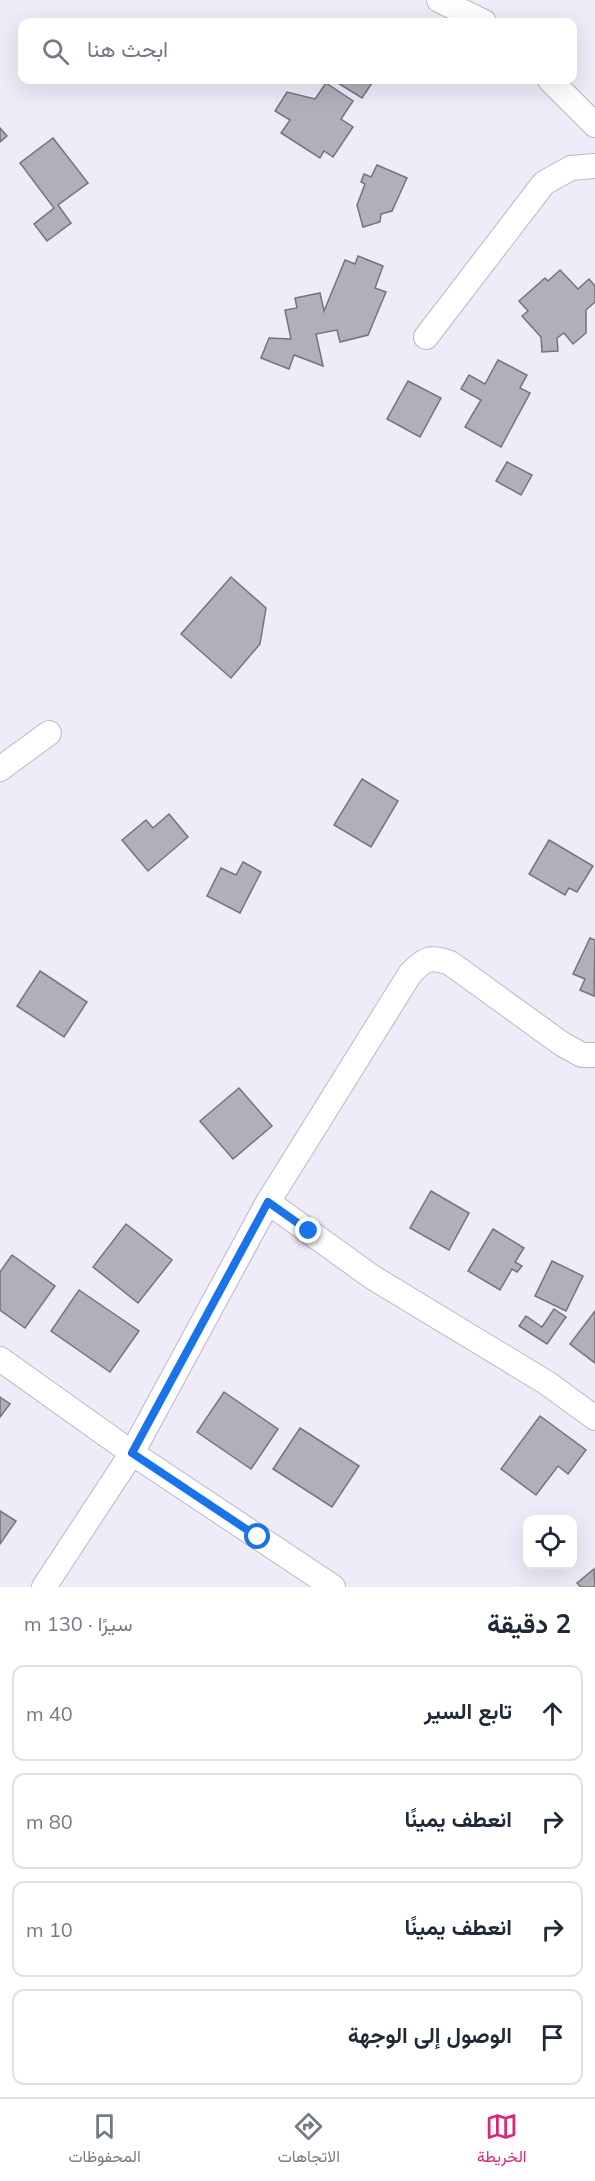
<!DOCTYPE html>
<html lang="ar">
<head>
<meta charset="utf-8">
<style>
  :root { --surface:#fff; --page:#f6f6f7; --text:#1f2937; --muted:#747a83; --line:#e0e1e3; --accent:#db2777 }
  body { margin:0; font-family:Mulish,Vazirmatn,sans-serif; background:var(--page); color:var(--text); direction:rtl }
  .controls { position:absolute; right:18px; bottom:18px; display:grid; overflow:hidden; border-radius:12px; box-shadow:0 6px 24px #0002 }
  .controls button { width:54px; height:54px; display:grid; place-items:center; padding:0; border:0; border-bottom:2px solid var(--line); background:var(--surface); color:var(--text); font:30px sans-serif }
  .stop { position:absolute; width:18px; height:18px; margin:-14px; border:4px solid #1a73e8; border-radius:50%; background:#fff }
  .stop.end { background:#1a73e8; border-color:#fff; box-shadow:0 2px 6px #0008 }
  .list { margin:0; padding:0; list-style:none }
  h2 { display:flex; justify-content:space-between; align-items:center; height:78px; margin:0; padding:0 24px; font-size:26px }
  h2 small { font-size:20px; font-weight:400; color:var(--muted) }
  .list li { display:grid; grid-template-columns:39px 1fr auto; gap:18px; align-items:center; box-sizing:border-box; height:96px; margin:0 12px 12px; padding:0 12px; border:2px solid var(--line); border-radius:12px }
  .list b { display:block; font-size:22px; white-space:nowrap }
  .list em { font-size:20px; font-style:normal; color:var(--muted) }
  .icon { flex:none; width:33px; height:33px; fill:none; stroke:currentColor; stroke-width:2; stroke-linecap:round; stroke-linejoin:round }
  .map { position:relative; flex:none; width:595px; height:1587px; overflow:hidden; direction:ltr }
  .search { position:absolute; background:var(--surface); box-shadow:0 6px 24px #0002; left:18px; right:18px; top:18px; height:66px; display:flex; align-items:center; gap:15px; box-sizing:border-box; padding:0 21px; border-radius:12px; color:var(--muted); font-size:22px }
  .sheet { height:510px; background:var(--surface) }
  nav { display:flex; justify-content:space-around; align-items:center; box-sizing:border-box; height:84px; border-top:2px solid var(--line); background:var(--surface); font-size:16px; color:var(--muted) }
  nav a { display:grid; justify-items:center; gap:3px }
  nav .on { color:var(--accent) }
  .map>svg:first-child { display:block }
  .building { fill:#b2afbb; stroke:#76737e; stroke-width:1.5 }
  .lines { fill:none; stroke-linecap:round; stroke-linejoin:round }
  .street-casing { stroke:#bbb8c4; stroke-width:26 }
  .street { stroke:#fff; stroke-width:24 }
  .route { stroke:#1a73e8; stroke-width:8 }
</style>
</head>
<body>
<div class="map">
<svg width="595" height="1587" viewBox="0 0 595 1587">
  <rect width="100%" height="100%" fill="#efebf8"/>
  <g class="building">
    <path d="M333 80H374L362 98Z"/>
    <path d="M326 83 353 101 341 119 353 127 333 157 324 151 320 158 281 133 290 120 275 111 287 92 315 99Z"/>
    <path d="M0 128 7 136 0 142Z"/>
    <path d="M53 138 88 183 58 205 71 223 47 241 34 224 54 208 20 163Z"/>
    <path d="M377 165 407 178 392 211 381 214 380 222 363 227 357 205 365 184 361 182 364 174 371 177Z"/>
    <path d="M358 256 383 266 375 288 386 292 368 335 340 342 337 330 316 334 323 366 294 355 289 369 261 358 269 338 291 339 285 310 297 308 295 298 320 293 324 311 345 260 355 264Z"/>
    <path d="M560 270 578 289 589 279 595 286V302L586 310V333L573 344 564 333 557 338 558 351 542 352 541 337 522 316 528 311 519 301 545 278 548 281Z"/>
    <path d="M498 360 527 375 520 388 530 393 501 447 465 427 481 400 461 389 469 375 485 384Z"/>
    <path d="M408 381 441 398 420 437 387 419Z"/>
    <path d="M507 462 532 475 521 495 496 481Z"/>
    <path d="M231 577 266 608 260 644 231 678 181 634Z"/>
    <path d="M362 779 398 801 371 847 334 825Z"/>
    <path d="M169 814 188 837 148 871 122 840 146 820 153 828Z"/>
    <path d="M549 840 593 866 577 892 569 888 565 895 529 874Z"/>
    <path d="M243 862 261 872 240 913 207 896 221 868 236 875Z"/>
    <path d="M590 938 595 940 594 996 580 990 585 979 573 974Z"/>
    <path d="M40 971 87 1002 64 1037 17 1006Z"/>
    <path d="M239 1088 272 1126 233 1159 200 1121Z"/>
    <path d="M431 1191 469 1213 449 1250 410 1228Z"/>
    <path d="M126 1224 172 1260 138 1303 93 1267Z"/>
    <path d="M493 1229 524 1248 515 1262 522 1266 517 1272 512 1269 500 1290 468 1271Z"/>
    <path d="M12 1255 55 1286 25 1328 0 1310V1272Z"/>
    <path d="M552 1261 583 1276 566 1311 535 1296Z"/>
    <path d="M79 1290 139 1331 110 1372 51 1331Z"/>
    <path d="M554 1309 566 1317 547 1344 519 1326 526 1316 542 1327Z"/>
    <path d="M595 1311V1363L570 1344Z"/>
    <path d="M224 1392 278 1429 251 1469 197 1432Z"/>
    <path d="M0 1397 10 1404 0 1417Z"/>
    <path d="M540 1416 586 1450 568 1474 558 1466 536 1495 501 1469Z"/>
    <path d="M300 1428 359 1466 332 1507 273 1469Z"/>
    <path d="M0 1511 16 1521 0 1544Z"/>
    <path d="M594 1569 595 1587H581L577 1583Z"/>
  </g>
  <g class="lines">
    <g class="street-casing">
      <g id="street">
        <path d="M439 0 484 22"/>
        <path d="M550 80 595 125"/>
        <path d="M426 337 544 183 571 168 595 166"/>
        <path d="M0 769 49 733"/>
        <path d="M268 1202 372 1277 547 1383 595 1418"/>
        <path d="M0 1359 132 1453 333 1587"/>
        <path d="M44 1587 132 1453 268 1202 410 974C425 958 430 956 450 963L562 1044 582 1055H595"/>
      </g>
    </g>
    <use href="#street" class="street"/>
  </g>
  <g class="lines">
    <path class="route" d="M258 1537 132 1453 268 1202 309 1231"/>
  </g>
</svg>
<div class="controls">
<button><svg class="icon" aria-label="locate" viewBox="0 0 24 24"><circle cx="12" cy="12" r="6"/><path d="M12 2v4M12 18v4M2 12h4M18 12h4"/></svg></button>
</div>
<div class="stop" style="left:258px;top:1537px"></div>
<div class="stop end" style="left:309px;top:1231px"></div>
<div class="search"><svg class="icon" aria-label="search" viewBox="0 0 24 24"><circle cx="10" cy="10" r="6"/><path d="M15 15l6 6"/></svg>ابحث هنا</div>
</div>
<section class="sheet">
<h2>2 دقيقة<small>سيرًا · 130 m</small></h2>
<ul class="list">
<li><svg class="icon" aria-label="ahead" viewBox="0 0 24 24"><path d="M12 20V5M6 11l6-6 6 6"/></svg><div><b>تابع السير</b></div><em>40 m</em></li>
<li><svg class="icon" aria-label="right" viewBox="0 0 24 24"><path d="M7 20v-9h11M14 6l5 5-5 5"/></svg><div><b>انعطف يمينًا</b></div><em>80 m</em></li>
<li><svg class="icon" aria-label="right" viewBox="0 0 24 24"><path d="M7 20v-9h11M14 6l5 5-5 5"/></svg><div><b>انعطف يمينًا</b></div><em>10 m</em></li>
<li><svg class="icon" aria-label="arrive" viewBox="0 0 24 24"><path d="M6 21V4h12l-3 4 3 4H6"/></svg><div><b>الوصول إلى الوجهة</b></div></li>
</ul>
</section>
<nav>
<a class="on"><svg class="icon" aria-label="map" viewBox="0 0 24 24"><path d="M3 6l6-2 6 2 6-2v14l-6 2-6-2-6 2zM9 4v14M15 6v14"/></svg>الخريطة</a>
<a><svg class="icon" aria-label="directions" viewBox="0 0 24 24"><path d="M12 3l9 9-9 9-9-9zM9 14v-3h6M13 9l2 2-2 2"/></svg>الاتجاهات</a>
<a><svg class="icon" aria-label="saved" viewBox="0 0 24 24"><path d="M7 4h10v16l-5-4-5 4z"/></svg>المحفوظات</a>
</nav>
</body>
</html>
